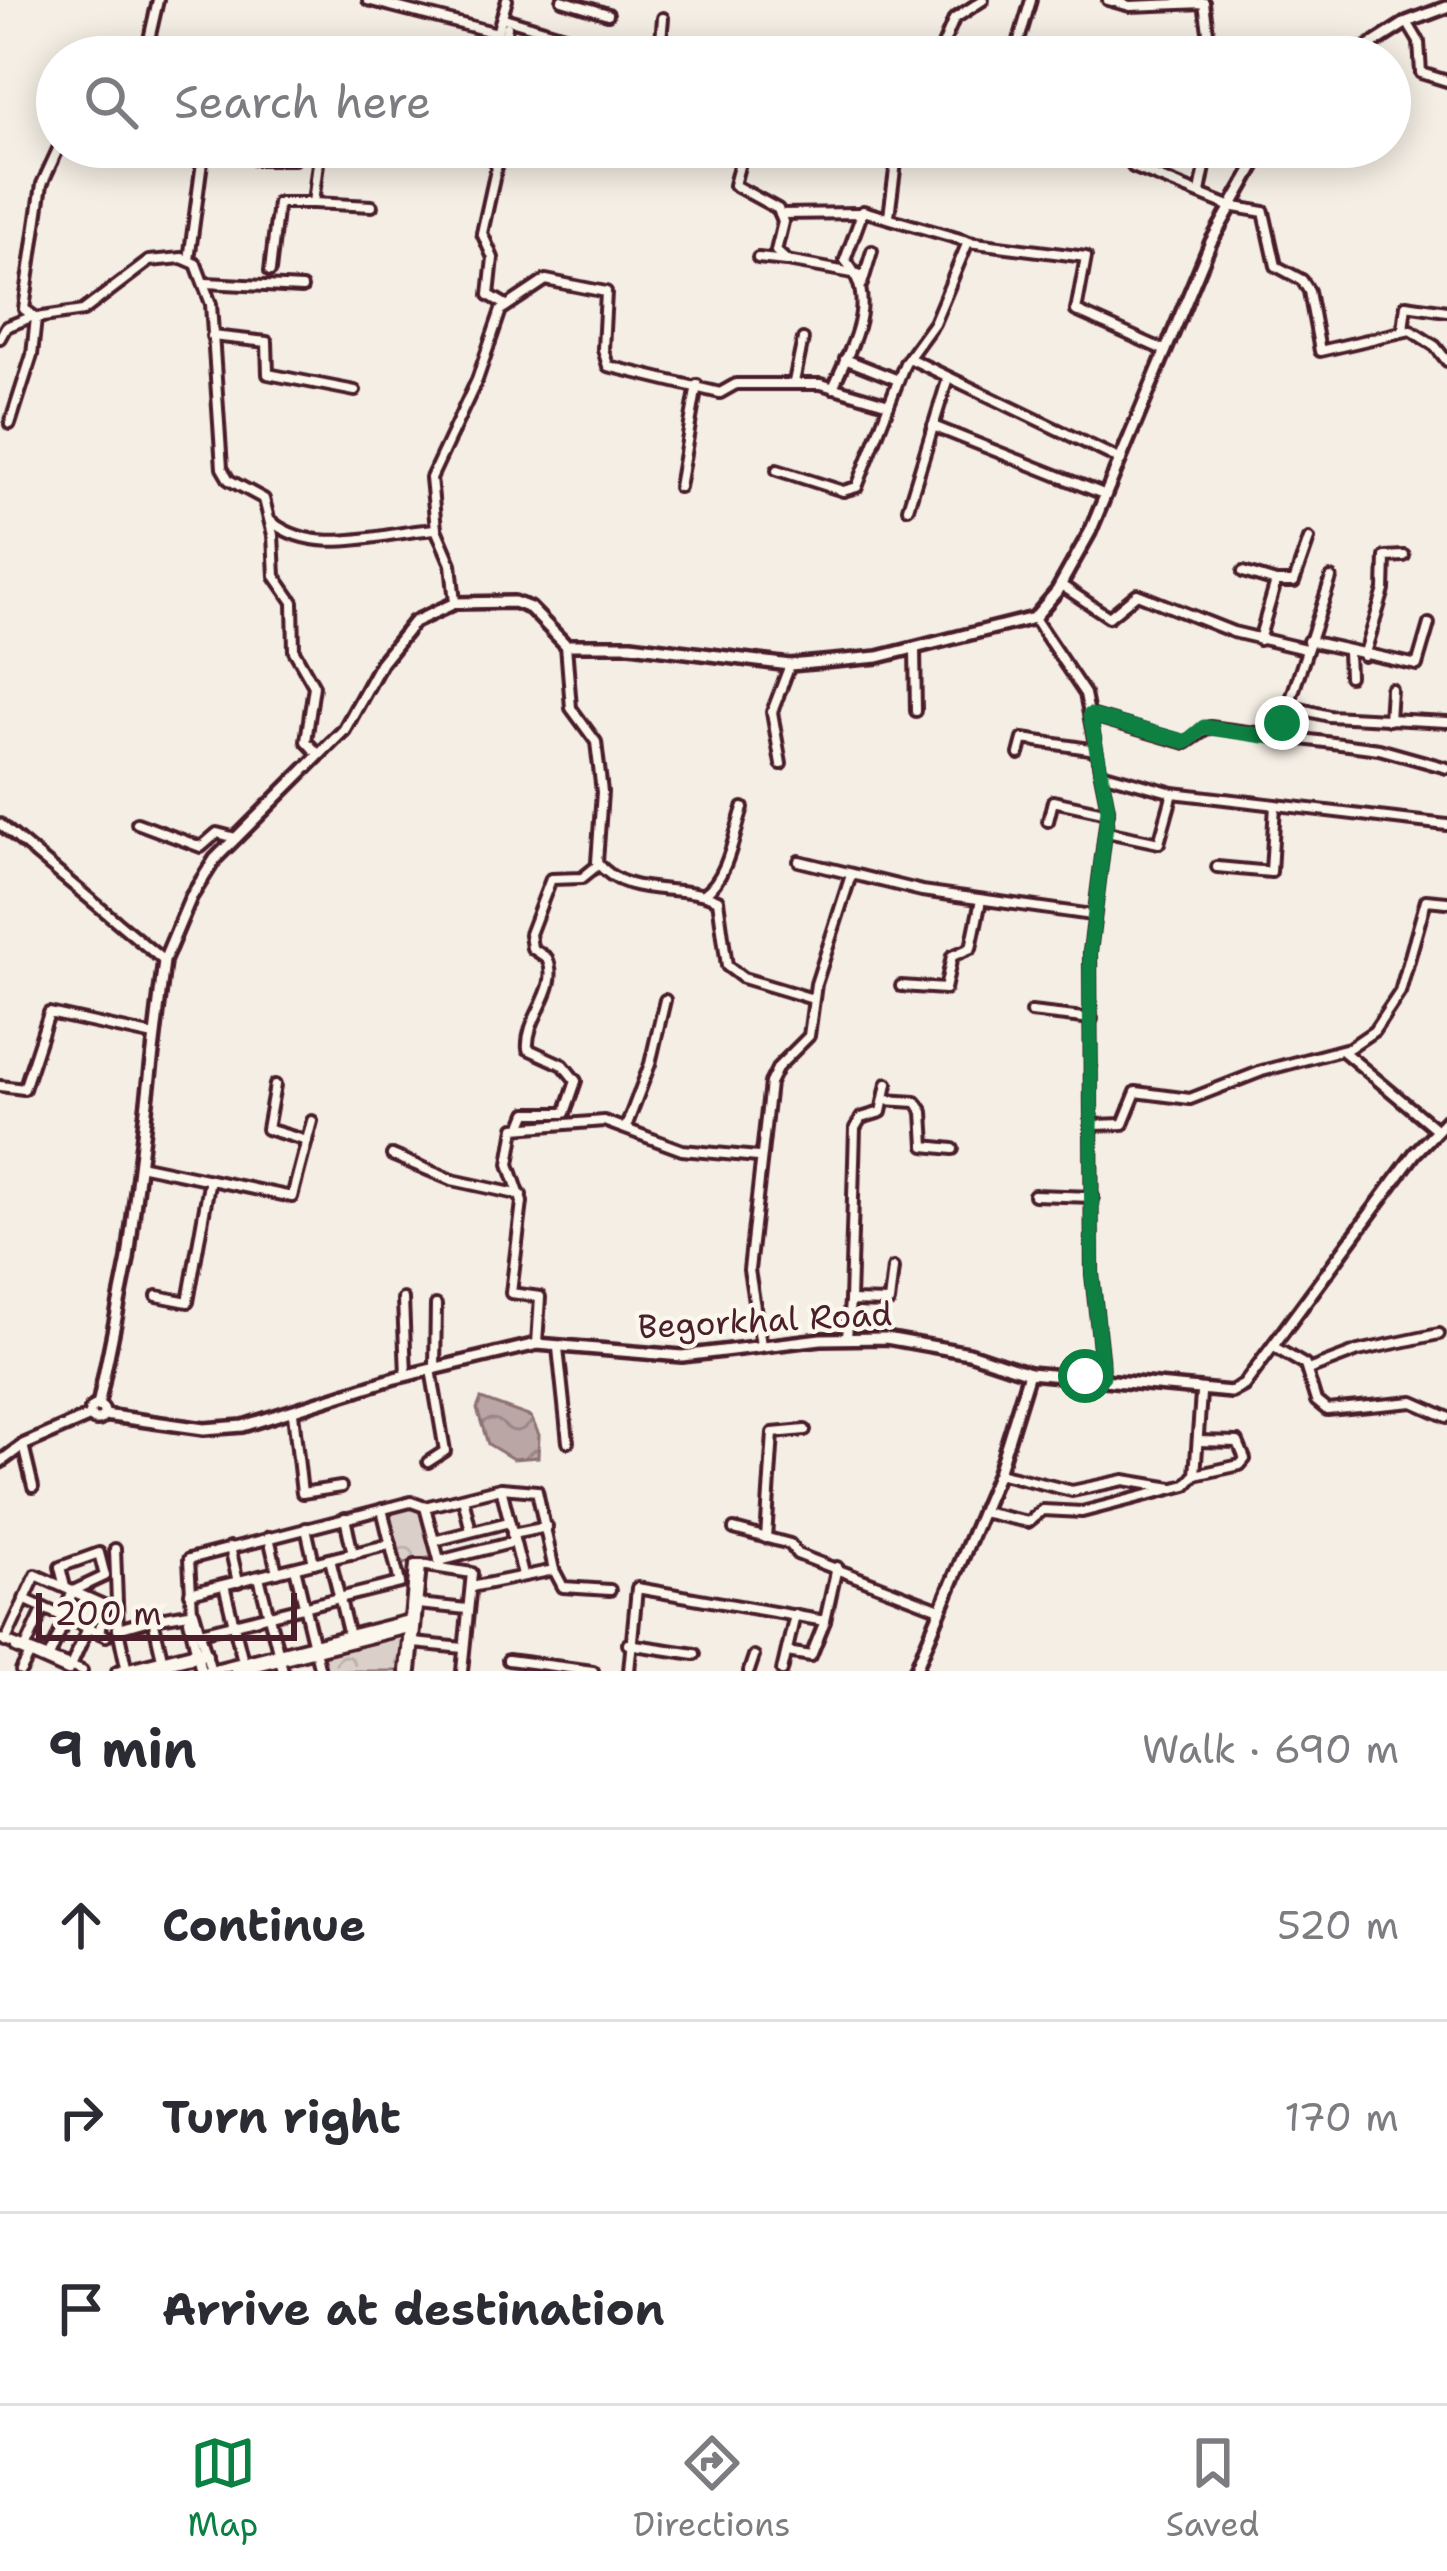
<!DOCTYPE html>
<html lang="en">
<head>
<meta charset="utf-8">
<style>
  :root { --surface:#fff; --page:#f2f2f3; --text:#2b2b33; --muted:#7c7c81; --line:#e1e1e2; --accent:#0b8043 }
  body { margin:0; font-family:"Shantell Sans",sans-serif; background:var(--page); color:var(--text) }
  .scale { position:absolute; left:36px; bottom:30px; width:261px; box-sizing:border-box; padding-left:12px; border:6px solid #4a1f2b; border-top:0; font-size:33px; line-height:42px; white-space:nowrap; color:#4a1f2b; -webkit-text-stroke:9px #fbf7ec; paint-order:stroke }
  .stop { position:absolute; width:36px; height:36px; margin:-27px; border:9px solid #0b8043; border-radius:50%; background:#fff }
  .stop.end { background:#0b8043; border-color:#fff; box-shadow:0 3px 12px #0008 }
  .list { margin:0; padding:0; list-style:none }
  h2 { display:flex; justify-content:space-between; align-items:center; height:156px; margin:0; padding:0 48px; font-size:51px }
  h2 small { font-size:39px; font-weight:400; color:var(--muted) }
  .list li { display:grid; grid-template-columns:78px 1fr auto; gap:36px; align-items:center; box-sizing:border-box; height:192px; padding:0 48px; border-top:3px solid var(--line) }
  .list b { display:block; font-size:45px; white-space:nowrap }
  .list em { font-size:39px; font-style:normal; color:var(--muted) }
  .icon { flex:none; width:66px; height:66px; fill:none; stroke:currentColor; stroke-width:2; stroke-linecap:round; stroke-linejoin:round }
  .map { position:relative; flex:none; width:1447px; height:1671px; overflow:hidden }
  .search { position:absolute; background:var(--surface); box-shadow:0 6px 30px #0003; left:36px; right:36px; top:36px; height:132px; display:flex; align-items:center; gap:30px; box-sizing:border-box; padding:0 42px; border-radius:66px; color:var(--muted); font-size:45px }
  .sheet { height:732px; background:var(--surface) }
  nav { display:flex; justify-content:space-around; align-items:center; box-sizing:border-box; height:168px; border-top:3px solid var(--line); background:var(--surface); font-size:33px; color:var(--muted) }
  nav a { display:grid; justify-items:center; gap:6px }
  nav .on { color:var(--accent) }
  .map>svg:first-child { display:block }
  .park { fill:url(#park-crowns); stroke:#92787a; stroke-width:3 }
  .water { fill:url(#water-waves); stroke:#8d7174; stroke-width:3 }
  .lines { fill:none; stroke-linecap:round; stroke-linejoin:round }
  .street-casing { stroke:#4a1f2b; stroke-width:16 }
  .secondary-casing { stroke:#4a1f2b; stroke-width:18 }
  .street { stroke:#fbf7ec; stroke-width:8 }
  .secondary { stroke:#fbf7ec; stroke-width:9 }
  .route { stroke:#0b8043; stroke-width:15 }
  .labels { text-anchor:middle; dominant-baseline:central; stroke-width:9; stroke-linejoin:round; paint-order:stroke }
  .street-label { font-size:33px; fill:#4a1f2b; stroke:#fbf7ec }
</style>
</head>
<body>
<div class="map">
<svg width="1447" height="1671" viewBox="0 0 1447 1671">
  <defs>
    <pattern id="park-crowns" width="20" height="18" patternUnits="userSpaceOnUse" patternTransform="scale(3)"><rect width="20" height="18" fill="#dbd0c9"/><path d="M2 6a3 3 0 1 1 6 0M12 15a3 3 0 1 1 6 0" fill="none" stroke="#bdb2ad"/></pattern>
    <pattern id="water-waves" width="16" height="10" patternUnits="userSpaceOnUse" patternTransform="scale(3)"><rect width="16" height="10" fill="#baa7a5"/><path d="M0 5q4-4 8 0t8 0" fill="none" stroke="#998787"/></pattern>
  </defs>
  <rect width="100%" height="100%" fill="#f4eee4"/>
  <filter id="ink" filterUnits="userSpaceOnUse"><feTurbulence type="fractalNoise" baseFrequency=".00833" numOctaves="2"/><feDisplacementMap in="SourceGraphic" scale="24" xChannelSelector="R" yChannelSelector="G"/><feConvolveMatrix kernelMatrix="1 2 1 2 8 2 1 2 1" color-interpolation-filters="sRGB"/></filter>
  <g filter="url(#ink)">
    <g class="park">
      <path d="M419 1504 432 1557 399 1565 386 1513Z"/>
      <path d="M406 1631 402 1671H323L319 1653Z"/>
    </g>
    <path class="water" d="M481 1399 531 1417 539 1435 538 1457 513 1459 488 1444 477 1409Z"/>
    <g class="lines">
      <g class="street-casing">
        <g id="street">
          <path d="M368 0 497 33 507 0"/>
          <path d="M562 0 608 14"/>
          <path d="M1108 0 1130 6 1204 3"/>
          <path d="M1204 3 1210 46 1226 57"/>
          <path d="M504 18 594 45 696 57"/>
          <path d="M1407 22 1419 42 1421 73 1447 81"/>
          <path d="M660 51 663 18"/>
          <path d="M145 57 158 0"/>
          <path d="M500 57 507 27"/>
          <path d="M938 57 954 19 983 0"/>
          <path d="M1014 57 1031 0"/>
          <path d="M59 147 42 184 24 309 36 318 83 311 149 261 182 258 196 264 211 304 222 468 229 480 264 499 273 535 275 576 293 602 294 651 314 686 306 741 319 755"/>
          <path d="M206 147 256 159H294L300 147"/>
          <path d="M320 147 313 203 372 206"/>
          <path d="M501 147 482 233 493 258 489 295 506 305"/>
          <path d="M744 147 734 185 778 209 783 222 776 251 787 261 858 274"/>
          <path d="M1133 167 1229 206 1264 212 1276 266 1302 280 1309 291 1320 351 1410 330 1435 346 1447 361"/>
          <path d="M1200 192 1209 147"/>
          <path d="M780 214 861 213"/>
          <path d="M889 216 898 147"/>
          <path d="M758 258 786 261"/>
          <path d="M189 260 204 147"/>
          <path d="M270 271 278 203H313"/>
          <path d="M206 283 302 288"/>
          <path d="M862 284 872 251"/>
          <path d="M1403 330 1406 305 1447 311"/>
          <path d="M212 336 267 342 268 374 355 391"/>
          <path d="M0 338 6 327 31 317"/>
          <path d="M909 358 1121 460"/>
          <path d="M845 359 898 380"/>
          <path d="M794 382 803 339"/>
          <path d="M833 388C852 344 880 299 845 260L863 211 967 241"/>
          <path d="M10 424 32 355 36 318"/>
          <path d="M933 426 1106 495"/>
          <path d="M777 470 843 491 857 487 905 363 934 323 968 242 1086 257 1076 311 1166 351"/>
          <path d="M679 487 697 385"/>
          <path d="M908 508 948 378"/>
          <path d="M272 522C317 558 383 532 436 529"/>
          <path d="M1243 572 1276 582"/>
          <path d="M1061 585 1109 617 1137 594 1233 632 1305 649"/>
          <path d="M455 603 451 564 436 529 431 478 477 380 501 310 546 280 606 292 603 349 608 366 720 393 736 384H821L889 404"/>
          <path d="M1034 618 1085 694 1108 809 1090 952 1092 1274 1103 1376"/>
          <path d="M1259 640 1276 582H1294L1309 539"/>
          <path d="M1308 641 1417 665 1429 624"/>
          <path d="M566 645 571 708 596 742 602 792 597 862C626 900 681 882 718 900L727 966 743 978 813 999"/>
          <path d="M915 649 916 711"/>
          <path d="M1348 652 1349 676"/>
          <path d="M1364 656 1384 590 1385 557 1404 556"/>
          <path d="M1289 706 1329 716 1447 722"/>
          <path d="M1090 715 1186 743 1210 727 1379 749 1447 768"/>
          <path d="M1389 720 1391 689"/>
          <path d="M1278 738 1331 578"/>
          <path d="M1019 754 1023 739 1096 750"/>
          <path d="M781 764 772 712 790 665"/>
          <path d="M1101 773 1173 793 1447 825"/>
          <path d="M1048 821 1053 801 1108 813"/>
          <path d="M137 823 201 847 217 833 236 838"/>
          <path d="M0 824 164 961"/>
          <path d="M1107 832 1159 843 1173 793"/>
          <path d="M799 861 922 891 1092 915"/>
          <path d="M1217 867 1271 872 1275 805"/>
          <path d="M704 894C728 878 734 834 743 808"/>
          <path d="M901 986 945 989 952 956 971 948 981 900"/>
          <path d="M1031 1012 1092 1019"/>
          <path d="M1344 1052 1436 1129"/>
          <path d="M275 1085 267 1129 307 1141"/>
          <path d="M0 1086 24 1089 49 1013 154 1036"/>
          <path d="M884 1100 916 1102 923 1112 925 1146 953 1149"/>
          <path d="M523 1123 527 1113H565L576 1081 563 1065 528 1049C525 1016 562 990 547 958L532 948 530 934 551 879 582 878 598 865"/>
          <path d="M1095 1125 1123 1124 1136 1092 1190 1099 1262 1071 1349 1048 1374 1031 1400 992 1426 900 1447 902"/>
          <path d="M626 1127 650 1064 665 1000"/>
          <path d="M392 1155 452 1180 521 1195"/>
          <path d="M139 1165 292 1197 312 1121"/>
          <path d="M1034 1195 1093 1197"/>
          <path d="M157 1296 188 1302 209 1184"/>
          <path d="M403 1299 406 1375"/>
          <path d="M850 1301 855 1128 861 1118 881 1112 887 1084"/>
          <path d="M847 1337 850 1301 889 1302 893 1268"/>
          <path d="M537 1344 540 1297 511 1293 522 1202 509 1164 515 1128 604 1121 682 1150 758 1157"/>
          <path d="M761 1345 749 1270 770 1083 778 1067 809 1036 816 984 851 875"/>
          <path d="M1274 1347 1305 1365 1316 1401 1327 1410 1413 1402 1447 1417"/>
          <path d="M558 1348 568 1442"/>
          <path d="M435 1368 436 1305"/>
          <path d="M1308 1370 1358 1351 1439 1334"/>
          <path d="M293 1413 302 1493 341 1487"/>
          <path d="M23 1445 33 1487"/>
          <path d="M428 1462 445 1451 431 1369"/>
          <path d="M998 1473 1072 1491 1124 1480 1172 1488"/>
          <path d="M1195 1475 1240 1465 1245 1459 1238 1442 1198 1441"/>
          <path d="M501 1488 523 1575"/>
          <path d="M463 1498 471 1531"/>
          <path d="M982 1512 1028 1522 1043 1510 1082 1512 1186 1485 1195 1475 1201 1394"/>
          <path d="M345 1518 353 1554"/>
          <path d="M306 1528 314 1563"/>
          <path d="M734 1529 790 1544 797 1554 940 1609"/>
          <path d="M512 1534 547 1527"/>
          <path d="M269 1537 277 1572"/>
          <path d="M766 1538 773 1433 805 1430"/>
          <path d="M434 1541 509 1522"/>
          <path d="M230 1547 238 1582"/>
          <path d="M115 1549 118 1629 127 1671"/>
          <path d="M330 1559 349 1636"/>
          <path d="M439 1561 514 1542"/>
          <path d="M421 1565 472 1573 462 1671"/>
          <path d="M441 1567 425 1507 501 1488 537 1491 554 1570 471 1587"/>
          <path d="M295 1568 320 1671"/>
          <path d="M554 1570 563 1587 610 1590"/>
          <path d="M259 1577 283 1671"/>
          <path d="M224 1585 244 1665"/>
          <path d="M190 1593 391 1544"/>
          <path d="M24 1599 106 1636"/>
          <path d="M418 1604 467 1609"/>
          <path d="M192 1611 189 1559 411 1502 425 1507"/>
          <path d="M193 1611 189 1620 201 1671"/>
          <path d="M194 1612 211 1671"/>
          <path d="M62 1616 73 1591 105 1576 99 1553 60 1567 65 1587"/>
          <path d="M118 1629 153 1619"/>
          <path d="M201 1632 400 1583 382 1509"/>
          <path d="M0 1639 82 1671"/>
          <path d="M5 1642 36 1575 106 1606 99 1632"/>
          <path d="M414 1643 463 1648"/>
          <path d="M628 1644 695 1654"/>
          <path d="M26 1647 44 1608"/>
          <path d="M16 1648 68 1671"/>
          <path d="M787 1652 811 1656 825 1621"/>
          <path d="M49 1657 66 1618"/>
          <path d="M508 1660 593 1671"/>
          <path d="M71 1666 88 1628"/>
          <path d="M21 1671 30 1654"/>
          <path d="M117 1671 205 1649"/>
          <path d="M137 1671 207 1654"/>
          <path d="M165 1671 153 1619 189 1613"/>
          <path d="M207 1671 409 1620"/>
          <path d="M235 1671 408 1628"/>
          <path d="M405 1671 415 1565H421L411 1671"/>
          <path d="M629 1671 637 1588 825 1621 837 1567"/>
          <path d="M749 1671 754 1656"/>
          <path d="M782 1671 795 1615"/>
        </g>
      </g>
      <g class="secondary-casing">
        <g id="secondary">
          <path d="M1352 57 1407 22 1447 7"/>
          <circle cx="97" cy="1413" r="7"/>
          <path d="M98 1406 128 1259 164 961 191 897 215 859 344 730 381 663 414 622 455 603 514 602 530 608 566 645H631L790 665 878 657 1034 618 1057 591 1090 532 1211 242 1265 147"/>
          <path d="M104 1415 204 1429 243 1426 395 1378 537 1344 682 1356 821 1339 886 1338 969 1353 1029 1373 1231 1392 1244 1385 1415 1153 1447 1120"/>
          <path d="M0 1462 23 1445 90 1416"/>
          <path d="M915 1671 998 1473 1029 1373"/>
        </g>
      </g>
      <use href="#street" class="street"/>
      <use href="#secondary" class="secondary"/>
    </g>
  </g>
  <g class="lines" filter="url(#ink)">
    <path class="route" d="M1085 1376H1103L1092 1274 1090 952 1108 809 1090 715 1186 742 1204 727 1278 738 1282 723"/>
  </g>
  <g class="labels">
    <g class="street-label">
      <text transform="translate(765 1320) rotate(-3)">Begorkhal Road</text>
    </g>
  </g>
</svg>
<div class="scale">200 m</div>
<div class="stop" style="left:1085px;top:1376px"></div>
<div class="stop end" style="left:1282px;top:723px"></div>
<div class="search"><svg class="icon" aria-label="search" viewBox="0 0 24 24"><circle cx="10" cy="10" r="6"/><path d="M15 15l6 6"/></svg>Search here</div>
</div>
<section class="sheet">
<h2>9 min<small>Walk · 690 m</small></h2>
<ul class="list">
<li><svg class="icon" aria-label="ahead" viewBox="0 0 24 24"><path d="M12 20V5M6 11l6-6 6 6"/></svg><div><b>Continue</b></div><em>520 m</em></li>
<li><svg class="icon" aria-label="right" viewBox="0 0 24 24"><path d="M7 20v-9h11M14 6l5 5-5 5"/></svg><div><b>Turn right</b></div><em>170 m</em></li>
<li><svg class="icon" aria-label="arrive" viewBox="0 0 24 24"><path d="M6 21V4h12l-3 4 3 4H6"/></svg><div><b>Arrive at destination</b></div></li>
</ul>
</section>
<nav>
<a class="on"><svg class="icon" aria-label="map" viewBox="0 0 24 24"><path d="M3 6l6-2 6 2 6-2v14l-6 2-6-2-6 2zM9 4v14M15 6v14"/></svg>Map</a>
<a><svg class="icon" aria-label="directions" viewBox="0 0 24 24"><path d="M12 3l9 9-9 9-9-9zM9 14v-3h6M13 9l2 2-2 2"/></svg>Directions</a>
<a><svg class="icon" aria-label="saved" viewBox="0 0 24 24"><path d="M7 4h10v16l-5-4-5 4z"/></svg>Saved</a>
</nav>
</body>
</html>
